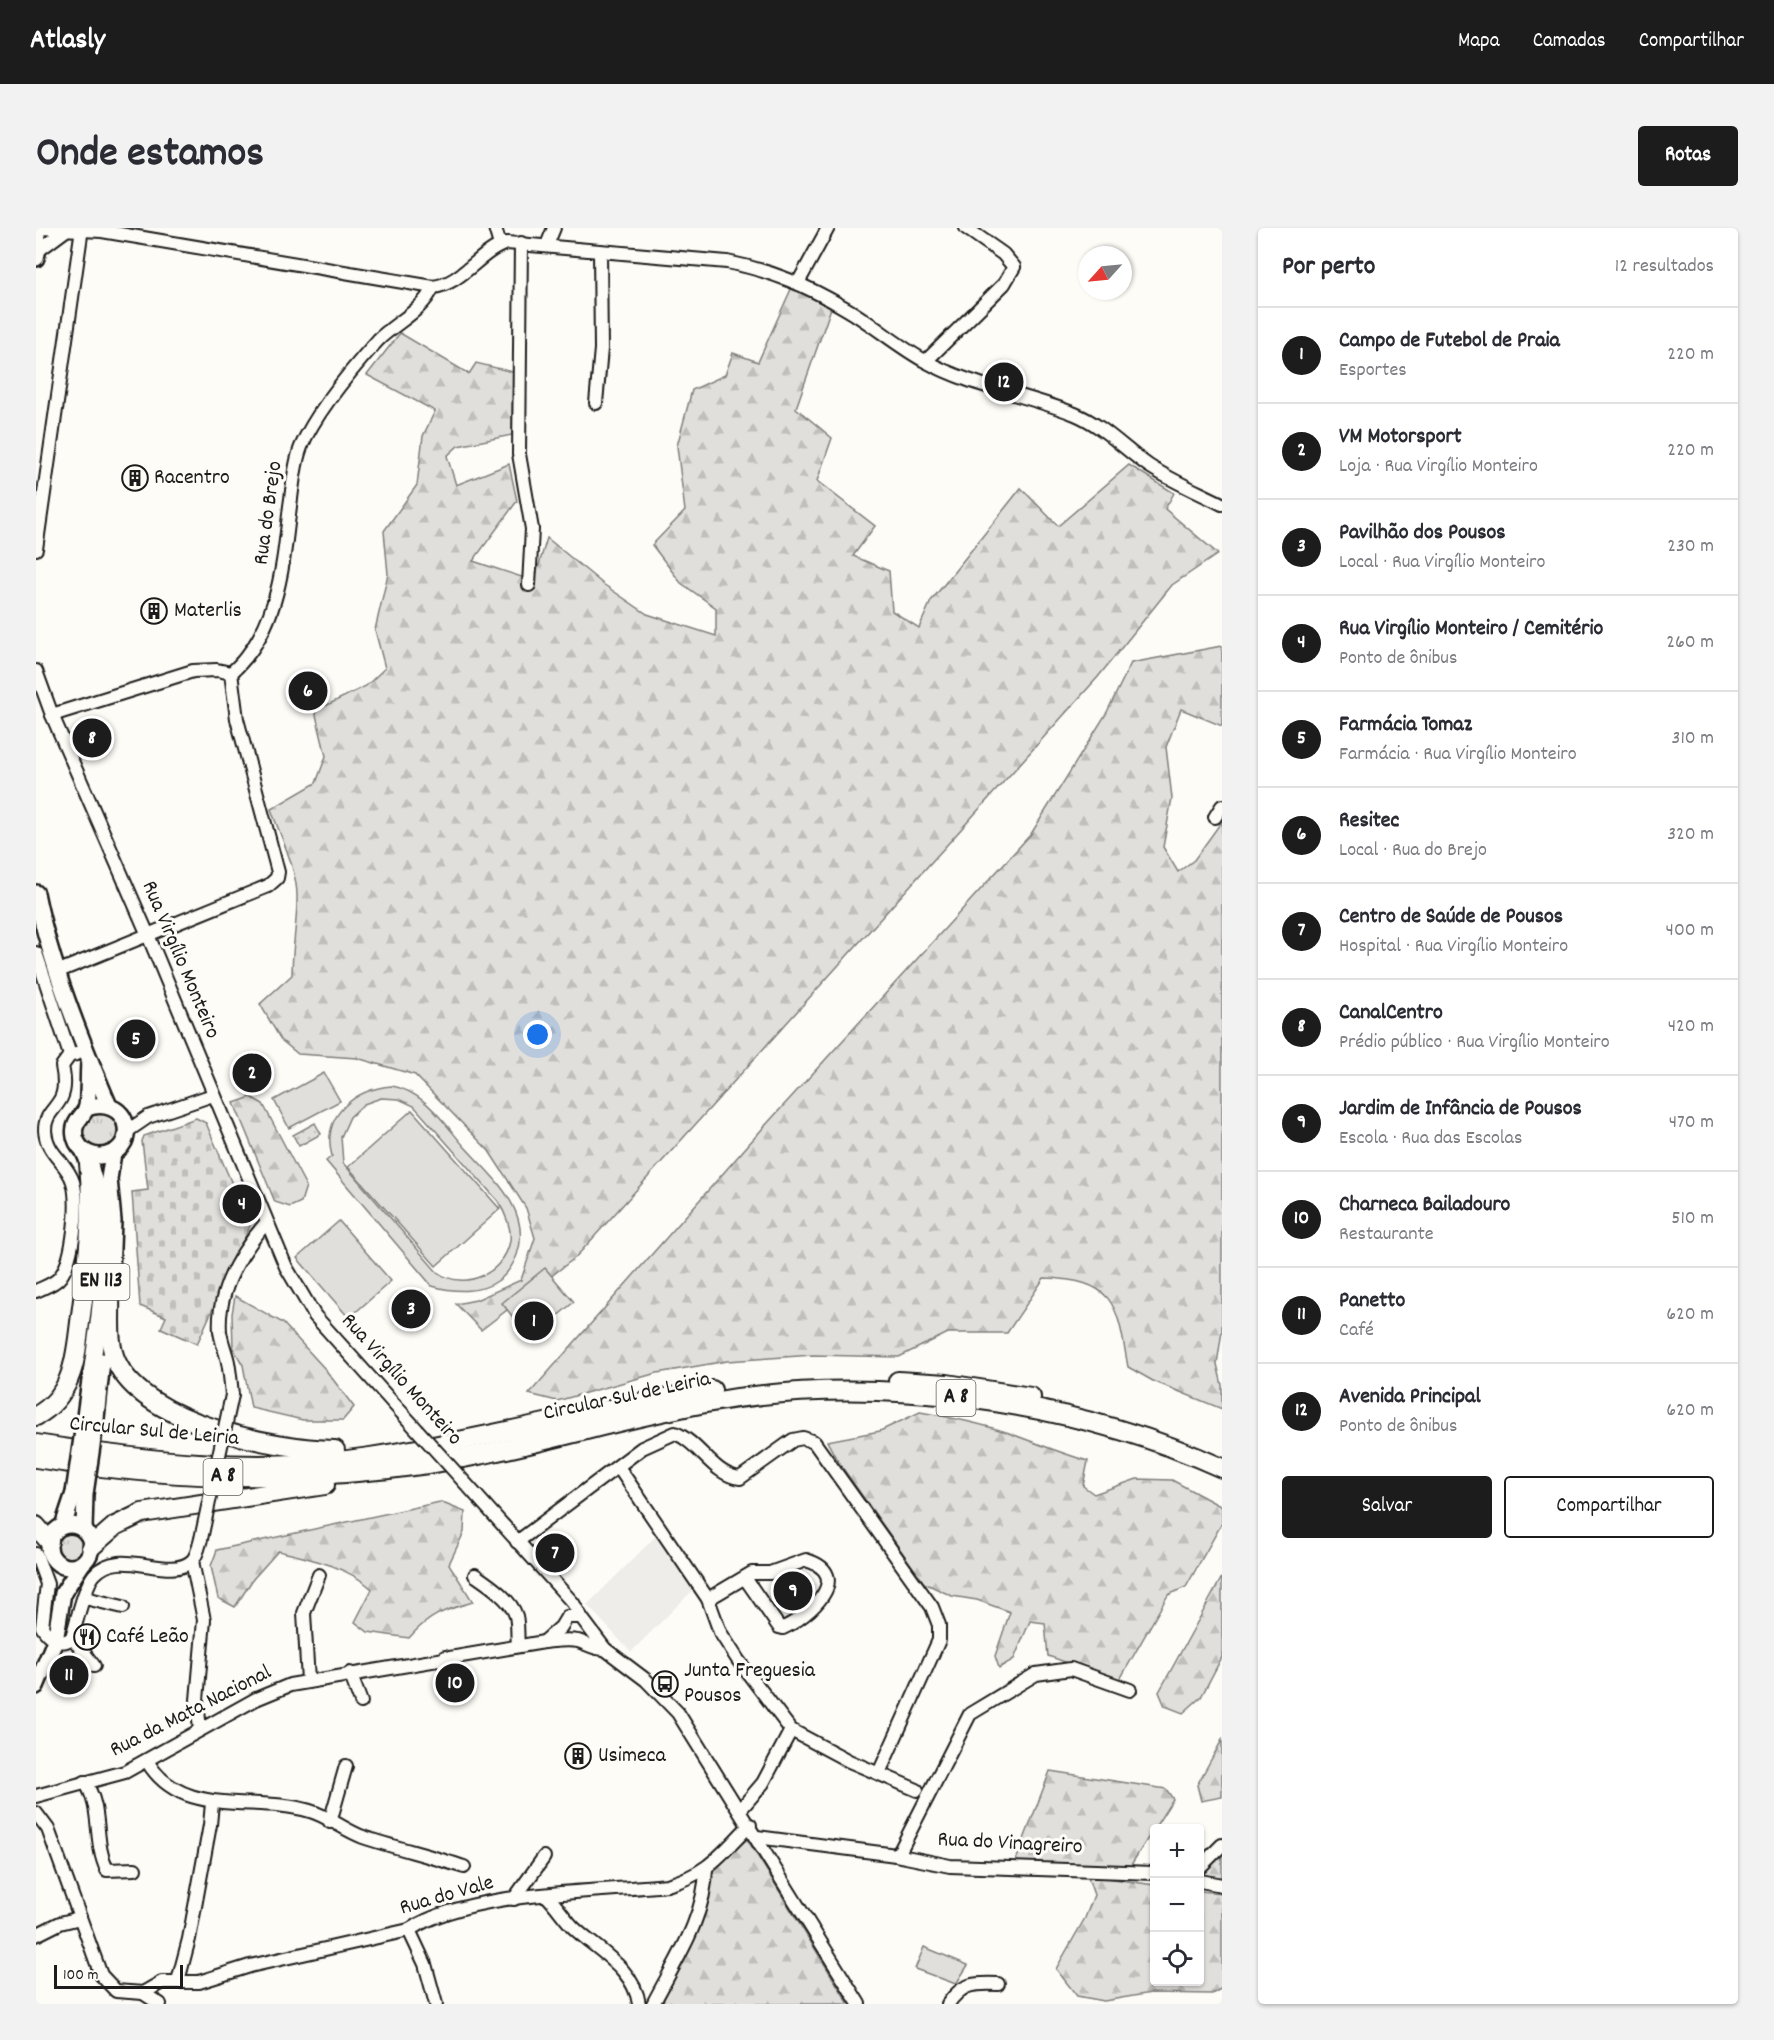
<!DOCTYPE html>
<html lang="pt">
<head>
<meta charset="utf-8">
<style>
  :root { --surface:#fff; --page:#f2f2f3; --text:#2b2b33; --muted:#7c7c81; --line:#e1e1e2; --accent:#1c1c1c }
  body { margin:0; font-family:Dekko,sans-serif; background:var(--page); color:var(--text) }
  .controls { position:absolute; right:18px; bottom:18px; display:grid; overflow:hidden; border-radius:6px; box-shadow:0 2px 4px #0004 }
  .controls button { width:54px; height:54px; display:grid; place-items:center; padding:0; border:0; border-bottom:2px solid var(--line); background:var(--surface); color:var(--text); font:30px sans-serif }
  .compass { position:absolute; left:1042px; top:18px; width:54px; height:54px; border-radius:50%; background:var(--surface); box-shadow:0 2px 4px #0004; rotate:243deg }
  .scale { position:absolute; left:18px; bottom:15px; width:129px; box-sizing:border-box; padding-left:6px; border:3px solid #1c1c1c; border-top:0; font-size:16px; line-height:21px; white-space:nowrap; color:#1c1c1c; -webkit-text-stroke:4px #fdfcf7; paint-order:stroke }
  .you { position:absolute; left:502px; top:807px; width:21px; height:21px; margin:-15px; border:4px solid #fff; border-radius:50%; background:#1a73e8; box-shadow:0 0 0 9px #1a73e833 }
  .badge { display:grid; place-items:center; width:39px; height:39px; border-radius:50%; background:var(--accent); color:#fff; font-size:20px; font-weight:700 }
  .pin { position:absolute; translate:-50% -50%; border:3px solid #fff; box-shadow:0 2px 6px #0006 }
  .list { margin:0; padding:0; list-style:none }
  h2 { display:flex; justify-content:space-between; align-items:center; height:78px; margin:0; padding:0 24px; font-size:26px }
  h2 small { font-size:20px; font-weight:400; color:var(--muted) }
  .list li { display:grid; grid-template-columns:39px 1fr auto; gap:18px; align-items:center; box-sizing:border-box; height:96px; padding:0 24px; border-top:2px solid var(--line) }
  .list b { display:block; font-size:22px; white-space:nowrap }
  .list p { margin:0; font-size:20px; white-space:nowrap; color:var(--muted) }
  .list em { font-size:20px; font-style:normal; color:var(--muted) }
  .actions { display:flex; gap:12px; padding:18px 24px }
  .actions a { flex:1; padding:14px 0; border:2px solid var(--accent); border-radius:6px; text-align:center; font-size:21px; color:var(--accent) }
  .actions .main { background:var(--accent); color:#fff }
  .icon { flex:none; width:33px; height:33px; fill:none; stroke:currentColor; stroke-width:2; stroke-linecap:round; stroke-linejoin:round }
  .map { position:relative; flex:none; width:1186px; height:1776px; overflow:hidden; border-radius:6px }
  header { display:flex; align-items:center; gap:36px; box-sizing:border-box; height:84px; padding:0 30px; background:var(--accent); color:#fff }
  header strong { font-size:28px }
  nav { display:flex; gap:33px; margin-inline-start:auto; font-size:21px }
  .intro { display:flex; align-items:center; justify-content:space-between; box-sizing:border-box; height:144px; padding:0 36px }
  h1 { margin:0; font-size:42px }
  .button { padding:15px 27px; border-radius:6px; background:var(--accent); color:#fff; font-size:21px; font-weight:700 }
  main { display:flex; gap:36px; padding:0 36px }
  aside { flex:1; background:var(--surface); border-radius:6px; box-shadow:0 2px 4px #0004 }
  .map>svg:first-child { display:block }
  .built { fill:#eeede9 }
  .grass { fill:url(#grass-tufts); stroke:#7e7e7c; stroke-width:1.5 }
  .forest { fill:url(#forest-firs); stroke:#7e7e7c; stroke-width:1.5 }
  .cemetery { fill:url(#cemetery-stones); stroke:#7e7e7c; stroke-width:1.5 }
  .park { fill:url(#park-dots); stroke:#7e7e7c; stroke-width:1.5 }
  .pitch { fill:#e0dfdb; stroke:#7e7e7c; stroke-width:1.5; fill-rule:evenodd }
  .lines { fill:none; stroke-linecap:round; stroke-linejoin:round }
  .minor-casing { stroke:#1c1c1c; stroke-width:16 }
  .major-casing { stroke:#1c1c1c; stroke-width:20 }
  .highway-casing { stroke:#1c1c1c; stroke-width:22 }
  .minor { stroke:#fdfcf7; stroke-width:12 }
  .major { stroke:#fdfcf7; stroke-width:15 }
  .highway { stroke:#fdfcf7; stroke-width:18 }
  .minor-bridge-casing { stroke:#1c1c1c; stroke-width:16; stroke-linecap:butt }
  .major-bridge-casing { stroke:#1c1c1c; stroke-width:20; stroke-linecap:butt }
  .minor-bridge { stroke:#fdfcf7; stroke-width:12 }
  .major-bridge { stroke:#fdfcf7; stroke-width:15 }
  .labels { text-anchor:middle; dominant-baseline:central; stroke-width:6; stroke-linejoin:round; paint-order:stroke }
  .shield { fill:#fdfcf7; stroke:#605f5e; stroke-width:1.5 }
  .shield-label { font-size:21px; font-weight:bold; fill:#1c1c1c }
  .poi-label { font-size:22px; fill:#1c1c1c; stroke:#fdfcf7; text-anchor:start }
  .street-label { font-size:22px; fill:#1c1c1c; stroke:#fdfcf7 }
</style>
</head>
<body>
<header>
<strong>Atlasly</strong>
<nav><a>Mapa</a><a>Camadas</a><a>Compartilhar</a></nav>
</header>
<div class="intro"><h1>Onde estamos</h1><a class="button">Rotas</a></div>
<main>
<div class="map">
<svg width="1186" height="1776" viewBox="0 0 1186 1776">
  <defs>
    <pattern id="grass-tufts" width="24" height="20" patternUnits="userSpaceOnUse" patternTransform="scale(1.5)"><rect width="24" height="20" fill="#e0dfdb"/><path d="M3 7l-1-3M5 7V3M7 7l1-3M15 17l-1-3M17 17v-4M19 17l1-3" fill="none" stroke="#c0bfbb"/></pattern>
    <pattern id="forest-firs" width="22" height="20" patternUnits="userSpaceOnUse" patternTransform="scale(1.5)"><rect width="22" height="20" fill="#e0dfdb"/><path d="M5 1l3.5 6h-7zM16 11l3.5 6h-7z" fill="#c0bfbb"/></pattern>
    <pattern id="cemetery-stones" width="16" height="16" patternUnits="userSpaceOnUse" patternTransform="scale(1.5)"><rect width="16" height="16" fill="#e0dfdb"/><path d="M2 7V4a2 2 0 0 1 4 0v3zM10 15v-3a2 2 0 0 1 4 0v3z" fill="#c0bfbb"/></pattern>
    <pattern id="park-dots" width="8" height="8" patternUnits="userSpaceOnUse" patternTransform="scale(1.5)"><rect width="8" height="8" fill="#e0dfdb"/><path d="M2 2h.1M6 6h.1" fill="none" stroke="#c0bfbb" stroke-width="1.8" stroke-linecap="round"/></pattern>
  </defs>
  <rect width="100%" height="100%" fill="#fdfcf7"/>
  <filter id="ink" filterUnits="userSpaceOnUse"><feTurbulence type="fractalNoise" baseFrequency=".0167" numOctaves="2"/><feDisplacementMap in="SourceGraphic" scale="12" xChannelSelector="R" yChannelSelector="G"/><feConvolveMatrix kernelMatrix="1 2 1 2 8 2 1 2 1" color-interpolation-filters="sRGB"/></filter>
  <g filter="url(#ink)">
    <g class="built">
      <path d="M621 1307 657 1362 595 1424 551 1377Z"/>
      <path d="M769 1338 783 1360 768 1373 771 1378 753 1390 734 1362Z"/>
    </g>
    <g class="grass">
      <circle cx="63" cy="903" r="18"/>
      <circle cx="33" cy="1317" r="14"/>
    </g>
    <g class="forest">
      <path d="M756 59 795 80 760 180 796 210 781 253 839 298 817 328 853 343 856 383 883 400 895 373 985 260 1022 298 1093 237 1138 265 1129 281 1182 326 1136 357 1062 449 540 1029 445 1102 420 1076 440 1072 485 1052 499 1010 490 980 453 923 379 847 321 830 262 826 245 812 224 776 256 747C256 721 261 696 261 671 262 642 244 608 235 581L280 555 290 528 279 483 330 458 349 440 339 402 352 346 348 303 381 257 387 208 399 183 331 147 364 105 433 146 440 135 477 144 476 207 422 218 411 228 420 257 473 236 481 273 437 333 498 353 511 310 567 356 611 386 680 408V380L645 355 616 317 649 283 641 218 656 162 689 147 697 125 722 134Z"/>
      <path d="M1186 418V498L1145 481 1130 519 1136 570 1127 619 1142 644 1158 632 1186 593V1103L1181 1136 1186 1157V1181L1117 1153 1092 1139C1081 1076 1080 1052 1008 1050L971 1105H912L863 1129 777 1127 691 1133 621 1145 521 1173 493 1166 727 900 995 606 1070 486 1095 435Z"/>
      <path d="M215 869 227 876 270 958 265 974 254 979 239 974 198 875Z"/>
      <path d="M199 1068 247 1095 289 1141 318 1179 307 1192H267L215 1180 207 1137 197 1120 196 1086Z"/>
      <path d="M884 1184C913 1189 942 1195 970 1204 998 1214 1024 1225 1052 1233L1047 1258 1058 1266 1101 1251 1136 1252 1186 1279V1295L1150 1359 1132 1367 1083 1453 1012 1428 1009 1395 994 1393 978 1431 963 1440 959 1428 974 1384 941 1372 916 1368 888 1355 801 1232 791 1213 844 1203Z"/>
      <path d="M404 1274 429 1284 428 1304 413 1336 437 1374C408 1382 393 1387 373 1410L332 1404 319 1394 336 1361C311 1338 275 1331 242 1323L217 1351 199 1379 182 1370 175 1338 181 1322Z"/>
      <path d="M1186 1349V1429L1165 1469 1147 1485 1129 1478 1123 1464Z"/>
      <path d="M1186 1512V1569L1165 1573 1161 1557Z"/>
      <path d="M1014 1543 1130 1561 1137 1571 1093 1640 979 1635Z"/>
      <path d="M711 1611 813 1776H621L671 1674 676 1645Z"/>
      <path d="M1186 1626V1649L1165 1647Z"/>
      <path d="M1051 1647 1118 1657V1754H1164V1663L1186 1665V1760L1176 1766 1115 1765 1068 1773 1041 1768 1020 1741 1049 1690 1058 1667Z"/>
    </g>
    <path class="cemetery" d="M160 890 170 895 214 998 161 1116 125 1100 130 1089 104 1078 96 964 112 962 106 913 108 908Z"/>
    <path class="park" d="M279 895 285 906 263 918 257 907Z"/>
    <g class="pitch">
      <path d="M288 845 304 873 253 900 238 872Z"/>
      <path d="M356 858C388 863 408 895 428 918 455 948 497 982 481 1027 477 1037 471 1046 463 1052 444 1066 417 1064 396 1058L290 933 296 928C285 887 319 861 356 858ZM345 870 363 871 378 878 462 973C469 985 476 999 474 1013 468 1045 429 1064 401 1044L307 935 305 909 314 889 328 876Z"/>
      <path d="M376 882 464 981 400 1038 312 939Z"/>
      <path d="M303 993 355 1053 313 1090 261 1030Z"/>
      <path d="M509 1040 538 1074 494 1111 466 1075Z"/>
      <path d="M888 1719 932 1737 920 1756 879 1741Z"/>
    </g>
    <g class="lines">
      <g class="minor-casing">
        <g id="minor">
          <path d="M4 0 66 3 397 59C426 56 444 23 471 15L691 34C736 43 770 57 809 80 837 96 860 117 889 133 936 159 989 166 1039 186 1068 198 1088 221 1113 238 1136 253 1162 264 1186 276"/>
          <path d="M459 0 464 17"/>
          <path d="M485 15 483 226 496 301 493 357"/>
          <path d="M511 17 518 0"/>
          <path d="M3 22 30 2"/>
          <path d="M762 55 792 0"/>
          <path d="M890 133 968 56 978 39 967 26 930 0"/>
          <path d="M560 175 565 121 564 23"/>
          <path d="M0 321 46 0"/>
          <path d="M0 443 16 487 112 707 250 1039 279 1088 366 1185"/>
          <path d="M195 445C243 402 247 337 254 278 257 258 258 237 265 219 280 184 316 141 342 112 360 94 387 83 397 59"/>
          <path d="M16 487 157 443 181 442 195 445 201 491 242 644 241 650 232 658 23 743"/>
          <path d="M1179 589 1186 578"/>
          <path d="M0 725 34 827 41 826"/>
          <path d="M90 904 112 889 177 867"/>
          <path d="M0 1063C8 1059 19 1056 24 1049 38 1031 43 975 37 954 31 934 10 926 9 902 9 886 19 882 25 870 30 860 28 848 26 838L34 827"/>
          <path d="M196 1167C195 1156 194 1145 192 1134 190 1124 185 1113 184 1103 181 1062 205 1024 230 995"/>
          <path d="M583 1240 672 1371 684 1404 702 1432 755 1502"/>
          <path d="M440 1267 537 1375 545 1389"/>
          <path d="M481 1314 606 1220 639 1205C664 1215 677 1247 704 1250L757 1212 767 1210 778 1214 896 1379 903 1397V1412L843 1545"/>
          <path d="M0 1326 11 1356 6 1399C12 1409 26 1420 36 1409 41 1393 48 1359 58 1347 84 1317 131 1354 156 1333 161 1328 163 1318 165 1311"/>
          <path d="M156 1333 168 1392 161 1472 164 1502"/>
          <path d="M439 1347C452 1356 475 1371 480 1388 482 1396 481 1408 482 1417"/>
          <path d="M49 1370 87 1379"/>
          <path d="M672 1371 716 1345H734L770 1332C820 1347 772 1389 747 1400L743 1399 709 1350"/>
          <path d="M36 1409 58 1438"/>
          <path d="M508 1414 525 1399 531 1389H545L569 1421 610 1452 642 1485 823 1776"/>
          <path d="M409 1429 410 1453"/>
          <path d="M314 1445 325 1474"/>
          <path d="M272 1453 268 1385 283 1347"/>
          <path d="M111 1533C146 1592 218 1566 274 1583 292 1588 308 1602 327 1609 360 1620 395 1628 428 1639"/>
          <path d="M49 1554C67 1581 57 1613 71 1642L99 1641"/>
          <path d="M0 1568 89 1544 220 1471 254 1457 508 1414C519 1413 531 1411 542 1413 552 1416 557 1421 569 1421"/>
          <path d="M704 1582 727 1555 755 1502 813 1533 881 1562"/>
          <path d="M0 1585 12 1601 65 1747 80 1763 107 1765 126 1754H163L214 1738 373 1702C435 1662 557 1665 631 1657 672 1646 685 1626 714 1597"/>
          <path d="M294 1594 310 1538"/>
          <path d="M721 1609 860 1627 914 1638 1118 1645"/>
          <path d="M860 1627 865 1621 934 1486 1000 1446 1035 1441 1094 1462"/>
          <path d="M1164 1639 1186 1617"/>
          <path d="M1164 1653 1186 1657"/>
          <path d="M511 1668C521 1678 528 1690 538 1700 562 1723 598 1740 603 1776"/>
          <path d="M478 1671 508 1629"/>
          <path d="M373 1702 389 1736 400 1776"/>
          <path d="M0 1707 24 1695 44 1690"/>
          <path d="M142 1753 153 1711 174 1597 176 1575"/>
          <path d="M107 1765 124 1776"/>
          <path d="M617 1776C639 1733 669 1691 670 1641"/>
          <path d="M912 1776C926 1755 938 1755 962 1756"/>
        </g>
      </g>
      <g class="major-casing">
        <g id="major">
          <path d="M0 4 3 16 0 30"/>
          <path d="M0 665C14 735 45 812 73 878"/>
          <path d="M51 880C67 874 87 879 90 899 95 930 48 940 39 909 36 895 45 891 50 881 53 875 52 844 53 835"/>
          <path d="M47 922C85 999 59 1107 49 1189"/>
          <path d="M75 1047 77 993 73 951 77 925"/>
          <path d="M60 1190 66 1133"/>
          <circle cx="34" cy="1318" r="21"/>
          <path d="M27 1298 38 1265"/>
          <path d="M48 1302 49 1266"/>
          <path d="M0 1458 19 1413 27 1365 46 1336"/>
        </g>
      </g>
      <g class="highway-casing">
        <g id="highway">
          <path d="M74 1067C75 1089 71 1115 81 1135 110 1195 238 1221 299 1222"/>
          <path d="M862 1153 911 1156 995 1169"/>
          <path d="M0 1188C15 1180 27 1166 33 1150 41 1131 42 1107 45 1087 52 1035 58 986 53 935"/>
          <path d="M0 1216C109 1233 224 1246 334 1229 449 1212 561 1180 676 1162"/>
          <path d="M0 1230C130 1251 262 1255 392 1236 486 1222 577 1192 670 1175 835 1145 1034 1171 1186 1240"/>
          <path d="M0 1298 13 1313"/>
          <path d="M55 1319 79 1298 106 1285 289 1257"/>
        </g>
      </g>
      <use href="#minor" class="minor"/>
      <use href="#major" class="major"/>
      <use href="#highway" class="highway"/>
      <g class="minor-bridge-casing">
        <g id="minor-bridge">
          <path d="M366 1185 440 1267"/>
          <path d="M165 1311 196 1167"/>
        </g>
      </g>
      <g class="major-bridge-casing">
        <g id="major-bridge">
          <path d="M38 1265 49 1189"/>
          <path d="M49 1266 60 1190"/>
        </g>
      </g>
      <use href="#minor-bridge" class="minor-bridge"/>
      <use href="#major-bridge" class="major-bridge"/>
    </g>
  </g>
  <defs>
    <g id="building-ring" transform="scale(1.35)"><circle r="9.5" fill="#fdfcf7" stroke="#1c1c1c" stroke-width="1.5"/><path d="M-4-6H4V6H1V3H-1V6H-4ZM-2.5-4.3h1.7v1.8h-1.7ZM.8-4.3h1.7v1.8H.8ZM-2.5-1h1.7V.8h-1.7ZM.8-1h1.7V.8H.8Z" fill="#1c1c1c"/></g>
    <g id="restaurant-ring" transform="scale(1.35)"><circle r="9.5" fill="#fdfcf7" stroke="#1c1c1c" stroke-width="1.5"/><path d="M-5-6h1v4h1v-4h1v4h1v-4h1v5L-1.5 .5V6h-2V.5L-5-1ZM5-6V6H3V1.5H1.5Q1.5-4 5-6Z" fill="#1c1c1c"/></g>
    <g id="bus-ring" transform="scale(1.35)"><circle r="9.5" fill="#fdfcf7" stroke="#1c1c1c" stroke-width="1.5"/><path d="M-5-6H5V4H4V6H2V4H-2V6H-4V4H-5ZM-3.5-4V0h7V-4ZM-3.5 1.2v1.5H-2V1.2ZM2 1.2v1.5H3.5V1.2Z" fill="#1c1c1c"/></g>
  </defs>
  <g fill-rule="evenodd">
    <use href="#building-ring" x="99" y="250"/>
    <use href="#building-ring" x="118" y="383"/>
    <use href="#restaurant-ring" x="51" y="1409"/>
    <use href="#bus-ring" x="629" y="1456"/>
    <use href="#building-ring" x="542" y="1528"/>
  </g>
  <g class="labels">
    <g class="shield">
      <rect x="36.5" y="1036" width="57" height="36" rx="4.5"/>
      <rect x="900.5" y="1152" width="39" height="36" rx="4.5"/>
      <rect x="167.5" y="1231" width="39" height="36" rx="4.5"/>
    </g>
    <g class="shield-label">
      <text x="65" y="1054">EN 113</text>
      <text x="920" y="1170">A 8</text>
      <text x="187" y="1249">A 8</text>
    </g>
    <g class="poi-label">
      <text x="118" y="250">Racentro</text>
      <text x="138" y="383">Materlis</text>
      <text x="70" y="1409">Café Leão</text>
      <text x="648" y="1443">Junta Freguesia<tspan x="648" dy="25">Pousos</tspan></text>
      <text x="562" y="1528">Usimeca</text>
    </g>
    <g class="street-label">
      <text transform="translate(233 285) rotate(-82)">Rua do Brejo</text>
      <text transform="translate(144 732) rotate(67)">Rua Virgílio Monteiro</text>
      <text transform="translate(365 1152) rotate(48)">Rua Virgílio Monteiro</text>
      <text transform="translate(591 1169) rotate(-12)">Circular Sul de Leiria</text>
      <text transform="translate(118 1204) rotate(5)">Circular Sul de Leiria</text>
      <text transform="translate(155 1484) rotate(-27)">Rua da Mata Nacional</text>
      <text transform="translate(974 1616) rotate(3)">Rua do Vinagreiro</text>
      <text transform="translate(411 1668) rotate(-16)">Rua do Vale</text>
    </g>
  </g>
</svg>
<div class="controls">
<button>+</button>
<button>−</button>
<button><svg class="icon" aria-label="locate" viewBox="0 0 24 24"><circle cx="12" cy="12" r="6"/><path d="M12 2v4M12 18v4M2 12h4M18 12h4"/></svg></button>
</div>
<svg class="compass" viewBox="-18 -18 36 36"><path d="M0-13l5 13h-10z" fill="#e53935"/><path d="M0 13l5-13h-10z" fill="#7c7c81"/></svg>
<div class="scale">100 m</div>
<div class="you"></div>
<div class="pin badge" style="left:498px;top:1093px">1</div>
<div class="pin badge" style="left:216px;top:845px">2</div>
<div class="pin badge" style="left:375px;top:1081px">3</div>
<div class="pin badge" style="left:206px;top:976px">4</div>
<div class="pin badge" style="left:100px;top:811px">5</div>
<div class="pin badge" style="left:272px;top:463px">6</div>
<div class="pin badge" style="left:519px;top:1325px">7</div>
<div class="pin badge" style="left:56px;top:510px">8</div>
<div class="pin badge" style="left:757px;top:1363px">9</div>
<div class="pin badge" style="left:419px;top:1455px">10</div>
<div class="pin badge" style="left:33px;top:1447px">11</div>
<div class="pin badge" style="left:968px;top:154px">12</div>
</div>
<aside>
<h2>Por perto<small>12 resultados</small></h2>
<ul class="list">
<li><span class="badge">1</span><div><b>Campo de Futebol de Praia</b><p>Esportes</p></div><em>220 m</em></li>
<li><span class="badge">2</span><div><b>VM Motorsport</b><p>Loja · Rua Virgílio Monteiro</p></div><em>220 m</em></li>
<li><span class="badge">3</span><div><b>Pavilhão dos Pousos</b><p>Local · Rua Virgílio Monteiro</p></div><em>230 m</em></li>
<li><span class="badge">4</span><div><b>Rua Virgílio Monteiro / Cemitério</b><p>Ponto de ônibus</p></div><em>260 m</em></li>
<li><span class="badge">5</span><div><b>Farmácia Tomaz</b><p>Farmácia · Rua Virgílio Monteiro</p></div><em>310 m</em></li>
<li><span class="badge">6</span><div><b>Resitec</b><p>Local · Rua do Brejo</p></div><em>320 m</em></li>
<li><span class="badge">7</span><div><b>Centro de Saúde de Pousos</b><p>Hospital · Rua Virgílio Monteiro</p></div><em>400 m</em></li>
<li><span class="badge">8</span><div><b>CanalCentro</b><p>Prédio público · Rua Virgílio Monteiro</p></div><em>420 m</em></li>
<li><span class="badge">9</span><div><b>Jardim de Infância de Pousos</b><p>Escola · Rua das Escolas</p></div><em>470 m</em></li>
<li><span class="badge">10</span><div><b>Charneca Bailadouro</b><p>Restaurante</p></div><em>510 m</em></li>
<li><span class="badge">11</span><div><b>Panetto</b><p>Café</p></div><em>620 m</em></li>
<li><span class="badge">12</span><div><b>Avenida Principal</b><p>Ponto de ônibus</p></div><em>620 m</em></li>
</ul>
<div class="actions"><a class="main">Salvar</a><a>Compartilhar</a></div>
</aside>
</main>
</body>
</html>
